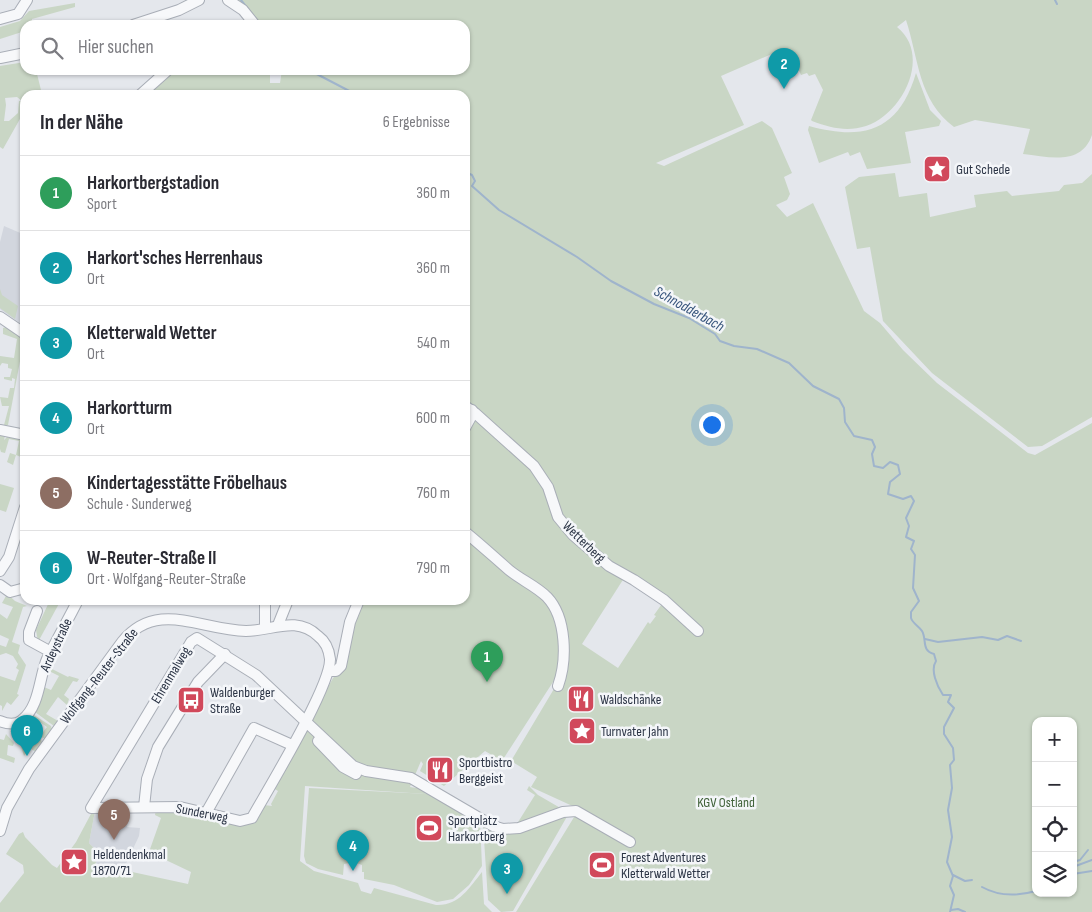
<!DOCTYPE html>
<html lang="de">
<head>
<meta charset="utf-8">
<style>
  :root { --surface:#fff; --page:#f2f2f3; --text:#2b2b33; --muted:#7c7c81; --line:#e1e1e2; --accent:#111827 }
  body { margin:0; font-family:"Sofia Sans Condensed",sans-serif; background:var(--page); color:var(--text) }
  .controls { position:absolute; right:15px; bottom:15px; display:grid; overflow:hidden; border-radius:10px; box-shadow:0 1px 4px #0004 }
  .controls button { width:45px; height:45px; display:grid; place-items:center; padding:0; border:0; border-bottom:1px solid var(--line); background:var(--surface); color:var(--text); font:25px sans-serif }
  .you { position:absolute; left:711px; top:424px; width:18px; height:18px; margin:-12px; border:4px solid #fff; border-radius:50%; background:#1a73e8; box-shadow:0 0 0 8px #1a73e833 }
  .badge { display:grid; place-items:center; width:32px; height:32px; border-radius:50%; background:var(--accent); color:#fff; font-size:16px; font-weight:700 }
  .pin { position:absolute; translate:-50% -41px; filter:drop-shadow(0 1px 2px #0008) }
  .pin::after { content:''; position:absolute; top:26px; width:18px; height:15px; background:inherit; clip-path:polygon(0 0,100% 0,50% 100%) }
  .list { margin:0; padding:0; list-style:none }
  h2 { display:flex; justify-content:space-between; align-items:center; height:65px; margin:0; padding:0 20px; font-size:21px }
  h2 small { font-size:16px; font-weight:400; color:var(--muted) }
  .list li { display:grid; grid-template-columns:32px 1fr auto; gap:15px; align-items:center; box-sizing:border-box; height:75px; padding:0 20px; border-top:1px solid var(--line) }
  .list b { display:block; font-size:19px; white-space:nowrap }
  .list p { margin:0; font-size:16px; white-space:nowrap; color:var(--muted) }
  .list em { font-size:16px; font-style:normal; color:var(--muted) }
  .icon { flex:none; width:28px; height:28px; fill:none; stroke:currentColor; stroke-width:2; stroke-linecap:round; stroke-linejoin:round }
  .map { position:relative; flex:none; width:1092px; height:912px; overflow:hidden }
  .search { position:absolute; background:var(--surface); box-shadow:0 1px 4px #0004; left:20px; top:20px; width:450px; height:55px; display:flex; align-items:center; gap:12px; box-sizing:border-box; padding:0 18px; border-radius:15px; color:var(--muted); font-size:19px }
  .panel { position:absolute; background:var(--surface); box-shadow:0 1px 4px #0004; left:20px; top:90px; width:450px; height:515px; border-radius:15px }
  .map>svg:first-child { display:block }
  .built { fill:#d2d6de }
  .green { fill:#c9d6c5; fill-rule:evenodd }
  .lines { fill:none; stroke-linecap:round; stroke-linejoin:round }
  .stream { stroke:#9fb4cc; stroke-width:2 }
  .minor-casing { stroke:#a9aeb7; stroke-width:12 }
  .minor { stroke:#f7f8fa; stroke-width:10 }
  .labels { text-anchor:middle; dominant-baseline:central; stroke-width:5; stroke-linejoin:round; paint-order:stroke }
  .poi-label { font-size:14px; fill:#2b3445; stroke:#f4f6f9; text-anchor:start }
  .street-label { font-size:14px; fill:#2b3445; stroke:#f4f6f9 }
  .park-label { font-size:14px; fill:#3f6138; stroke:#f4f6f9 }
  .water-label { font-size:15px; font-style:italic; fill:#34527a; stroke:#f4f6f9 }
</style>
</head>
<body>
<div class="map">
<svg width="1092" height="912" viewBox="0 0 1092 912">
  <rect width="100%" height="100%" fill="#e4e7ec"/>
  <g class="built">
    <path d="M4 226 25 235V311L21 324 0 309V242Z"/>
    <path d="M95 811H128L127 827 140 828 139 836 123 870 111 865H96L95 849 89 843Z"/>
  </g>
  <g class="green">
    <path d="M235 0H1092V135C1081 166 1050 157 1023 154L1030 129 975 120 954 127C918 100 919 60 906 20L897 27C932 55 903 114 866 126 847 132 831 128 812 121L811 120 823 90 815 74 809 76 807 73 801 75 796 64 781 50 721 76 744 125 656 163 664 166 762 121 772 128 792 173 784 177 790 194 787 200 776 205 787 217 813 203 864 311 880 323 903 350 937 383 1028 453 1035 455 1092 423V912H516L579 809 531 787 537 777 511 761 567 667 562 668 502 761 485 751 444 786 420 771 423 764 421 761 410 787 423 789 426 794 305 786 300 861 314 871 358 883 361 891 371 894 374 888 436 905C459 906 469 888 482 872L484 904 492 912H0V903L24 873 23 865 6 854 19 834 23 832 25 837 52 865 57 868 76 842 92 812 95 811 89 843 95 849 96 865H111L123 870 188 884 191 872 149 852 161 818 155 815 156 809 177 810 248 824 255 822 264 805 272 806 271 804 278 791 273 788 333 678 338 673 362 600H465V431L479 411 465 401V95H142L170 70H270V83H280L282 70H465V25H258ZM626 575 664 601 654 615 656 616 650 624 648 622 618 668 582 644ZM1036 721H1073V893H1036Z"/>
    <path d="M75 3V7L32 19V25H25V31L0 39V27L20 21 29 11Z"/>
    <path d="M25 62V70H36L42 94 25 95V110L3 149 0 147V66ZM17 97 22 101H19L18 113 9 121H4L6 105 5 98Z"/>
    <path d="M916 73 930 110 941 121 939 126 905 132 911 163 867 169 860 152 850 156 848 152 819 163 808 130 809 126C864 141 899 131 916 73Z"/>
    <path d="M895 173 899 197 927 193 930 217 976 207 974 195 1007 191 1012 196 1059 191 1064 185 1082 183 1092 174V417L1042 446 1028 447 932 373 883 321 870 247 857 249 845 187 859 177Z"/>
    <path d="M0 289 2 295 18 306 15 319 0 308Z"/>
    <path d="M6 327 24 340 8 425H4L9 406H2L0 397 8 398 10 388H14L15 379 12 378V381L4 379V377H10L12 369 8 368V364L2 363 0 366V356L14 358 17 339 3 334V328Z"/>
    <path d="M0 435 5 436 4 440 7 437 25 440 21 457 16 455 13 465 7 462 10 453 16 455 19 441 9 439 5 453 1 452V449L0 452Z"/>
    <path d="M0 484 14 488 6 512 0 510Z"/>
    <path d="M0 587 15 601 27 606 23 607 12 642 20 645 18 653 26 665 17 694 19 695 11 705 7 702 2 711V706L0 705V676L15 681 19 670 16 668 18 664 13 656 6 653 0 655V645L6 647 9 639 0 635V614L7 619 13 607 2 603 6 596Z"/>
    <path d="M50 600H61L38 642 36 630Z"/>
    <path d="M48 667 68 677 69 676 79 679 77 682 73 681 64 695 69 699 67 705 58 697 46 714 58 721 54 726 35 712 44 687 51 690 59 676 47 670Z"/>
    <path d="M34 715 51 726 52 730 45 739 40 736 47 727 37 720 31 729 36 733 34 736 42 741 36 752 31 749 36 741 29 736 24 744 26 745 24 749 28 751 24 756 19 740 10 731 23 725Z"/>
    <path d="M6 734 14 743 13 746 8 745 7 755 15 758 14 763 0 758V739L4 740Z"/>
    <path d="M529 786 538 795 569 813 513 911 501 912 488 900 483 824 515 827 535 795 527 790Z"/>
    <path d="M309 788 429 794 480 822 482 866 469 885 453 899 437 902 394 885 364 879V872H362V865L354 862 344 864 343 875 318 869 306 863 304 856Z"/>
  </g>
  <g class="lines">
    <g class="stream">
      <path d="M241 0 261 25"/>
      <path d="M1055 0 1057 4"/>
      <path d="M309 70 357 95"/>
      <path d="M465 172 472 175 475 181 472 186 499 210 577 257 611 281 654 304 689 318 715 334 720 341 734 346 757 349 789 363 813 386 839 399 844 408 845 422 854 436 872 440 875 447 872 454 874 466 883 468 890 462 898 465 900 474 890 482 888 494 903 499 911 496 914 501 906 518 909 526 906 537 914 541 911 549 915 555 913 588 919 601 911 612V618C913 624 919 626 922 631 927 639 921 651 934 654L936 661C930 670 937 686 943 695H951L948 702 954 708 944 727V734L953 748 954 760 950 765 952 788 948 810 952 837 947 862 953 876 950 886 954 895 950 912"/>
      <path d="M925 639 938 642 982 637 998 640 1007 636 1021 641"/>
      <path d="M1073 862 1080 860 1088 850"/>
      <path d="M1073 867 1092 860"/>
      <path d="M1073 869 1074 870"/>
      <path d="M1073 874 1092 871"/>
      <path d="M953 875 965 881 972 880"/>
      <path d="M1073 882 1074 884"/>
      <path d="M982 887C998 896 1018 896 1036 891"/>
      <path d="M951 910 958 909 965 912"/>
    </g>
    <g class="minor-casing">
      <g id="minor">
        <path d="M228 0 243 10 255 25"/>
        <path d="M0 19 18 14 27 0"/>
        <path d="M133 25 179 10 199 0"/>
        <path d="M0 58 25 53"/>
        <path d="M140 95 168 70"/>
        <path d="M0 317 25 334"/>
        <path d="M465 406 475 413 534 466 548 487 558 517 573 535 609 566 634 580 664 600 698 631"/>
        <path d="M465 428 471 417 472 410"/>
        <path d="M0 430 25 435"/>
        <path d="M465 532C480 544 494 557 509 570 521 580 536 586 547 597 567 618 567 661 558 686"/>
        <path d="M0 571 9 557 25 507"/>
        <path d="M0 585 10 592 25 588"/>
        <path d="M265 600V628"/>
        <path d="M37 611 29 632V640L51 652"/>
        <path d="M278 625 288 600"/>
        <path d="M329 671H336L341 666 350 622 359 600"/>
        <path d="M0 721C7 724 16 725 22 720 40 706 39 677 47 659 57 639 68 620 78 600"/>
        <path d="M318 741 343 767 356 774"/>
        <path d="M144 807 147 779 158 747 198 682 225 654"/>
        <path d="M206 813 254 728 292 745"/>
        <path d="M0 831 7 808 29 769 122 642C157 599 200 630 246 631 272 631 296 615 318 636 325 641 329 650 330 659 331 686 268 789 252 818L240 821 180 807 91 808 191 642 197 638 256 675 353 766 366 771 411 778 493 826 503 829 519 828 563 812 576 811 630 842"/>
      </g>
    </g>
    <use href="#minor" class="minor"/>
  </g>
  <defs>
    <g id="sight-square" transform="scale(1.4375)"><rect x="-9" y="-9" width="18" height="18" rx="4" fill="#d1495b" stroke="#f4f6f9"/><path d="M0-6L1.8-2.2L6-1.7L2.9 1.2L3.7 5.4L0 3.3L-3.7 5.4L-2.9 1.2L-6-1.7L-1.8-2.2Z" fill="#fff"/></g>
    <g id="restaurant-square" transform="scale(1.4375)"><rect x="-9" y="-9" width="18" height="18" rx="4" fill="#d1495b" stroke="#f4f6f9"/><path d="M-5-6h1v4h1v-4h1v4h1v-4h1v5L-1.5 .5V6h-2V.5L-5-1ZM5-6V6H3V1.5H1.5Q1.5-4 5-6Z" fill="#fff"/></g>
    <g id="bus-square" transform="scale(1.4375)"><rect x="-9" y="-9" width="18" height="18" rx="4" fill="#d1495b" stroke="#f4f6f9"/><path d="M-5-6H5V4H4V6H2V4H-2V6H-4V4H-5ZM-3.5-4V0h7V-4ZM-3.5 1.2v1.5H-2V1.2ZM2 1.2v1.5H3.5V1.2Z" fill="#fff"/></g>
    <g id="stadium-square" transform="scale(1.4375)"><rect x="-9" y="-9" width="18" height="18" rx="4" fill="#d1495b" stroke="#f4f6f9"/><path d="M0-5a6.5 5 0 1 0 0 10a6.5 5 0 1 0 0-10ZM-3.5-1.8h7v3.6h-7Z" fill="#fff"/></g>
  </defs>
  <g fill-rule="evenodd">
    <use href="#sight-square" x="937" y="169"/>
    <use href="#restaurant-square" x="581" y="699"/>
    <use href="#bus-square" x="191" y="700"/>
    <use href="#sight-square" x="582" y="731"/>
    <use href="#restaurant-square" x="440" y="770"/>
    <use href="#stadium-square" x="429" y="828"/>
    <use href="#sight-square" x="74" y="862"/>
    <use href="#stadium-square" x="602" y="865"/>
  </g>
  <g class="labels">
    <g class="poi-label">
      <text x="956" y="169">Gut Schede</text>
      <text x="210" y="692">Waldenburger<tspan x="210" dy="16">Straße</tspan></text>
      <text x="600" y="699">Waldschänke</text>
      <text x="601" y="731">Turnvater Jahn</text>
      <text x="459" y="762">Sportbistro<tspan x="459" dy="16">Berggeist</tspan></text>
      <text x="448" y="820">Sportplatz<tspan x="448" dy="16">Harkortberg</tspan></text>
      <text x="93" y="854">Heldendenkmal<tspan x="93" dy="16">1870/71</tspan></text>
      <text x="621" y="857">Forest Adventures<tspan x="621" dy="16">Kletterwald Wetter</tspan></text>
    </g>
    <g class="street-label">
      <text transform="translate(584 542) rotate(44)">Wetterberg</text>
      <text transform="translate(56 645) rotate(-65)">Ardeystraße</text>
      <text transform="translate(171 675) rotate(-59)">Ehrenmalweg</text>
      <text transform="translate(99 676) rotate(-52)">Wolfgang-Reuter-Straße</text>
      <text transform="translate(202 813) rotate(11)">Sunderweg</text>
    </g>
    <g class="park-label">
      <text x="726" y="802">KGV Ostland</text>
    </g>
    <g class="water-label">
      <text transform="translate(689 309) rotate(29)">Schnodderbach</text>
    </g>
  </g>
</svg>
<div class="controls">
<button>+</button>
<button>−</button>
<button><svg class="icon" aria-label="locate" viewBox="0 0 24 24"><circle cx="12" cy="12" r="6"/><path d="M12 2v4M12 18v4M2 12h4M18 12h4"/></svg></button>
<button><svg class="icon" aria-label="layers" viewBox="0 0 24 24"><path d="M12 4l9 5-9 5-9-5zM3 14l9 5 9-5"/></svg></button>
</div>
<div class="you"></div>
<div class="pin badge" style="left:487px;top:682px;background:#2e9e5b">1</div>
<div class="pin badge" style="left:784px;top:89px;background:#0f9aa8">2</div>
<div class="pin badge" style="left:507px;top:894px;background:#0f9aa8">3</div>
<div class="pin badge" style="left:353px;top:871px;background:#0f9aa8">4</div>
<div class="pin badge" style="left:114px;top:840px;background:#8d6e63">5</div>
<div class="pin badge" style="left:27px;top:756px;background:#0f9aa8">6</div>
<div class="search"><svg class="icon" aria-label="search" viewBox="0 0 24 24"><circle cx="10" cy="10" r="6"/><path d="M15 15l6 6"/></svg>Hier suchen</div>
<section class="panel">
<h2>In der Nähe<small>6 Ergebnisse</small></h2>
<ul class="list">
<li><span class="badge" style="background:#2e9e5b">1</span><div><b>Harkortbergstadion</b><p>Sport</p></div><em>360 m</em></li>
<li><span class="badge" style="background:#0f9aa8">2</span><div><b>Harkort'sches Herrenhaus</b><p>Ort</p></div><em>360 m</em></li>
<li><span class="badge" style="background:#0f9aa8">3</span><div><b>Kletterwald Wetter</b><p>Ort</p></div><em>540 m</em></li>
<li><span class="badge" style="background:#0f9aa8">4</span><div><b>Harkortturm</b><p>Ort</p></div><em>600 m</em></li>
<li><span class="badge" style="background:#8d6e63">5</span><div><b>Kindertagesstätte Fröbelhaus</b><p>Schule · Sunderweg</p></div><em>760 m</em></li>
<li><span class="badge" style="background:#0f9aa8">6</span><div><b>W-Reuter-Straße II</b><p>Ort · Wolfgang-Reuter-Straße</p></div><em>790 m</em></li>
</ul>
</section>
</div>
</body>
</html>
